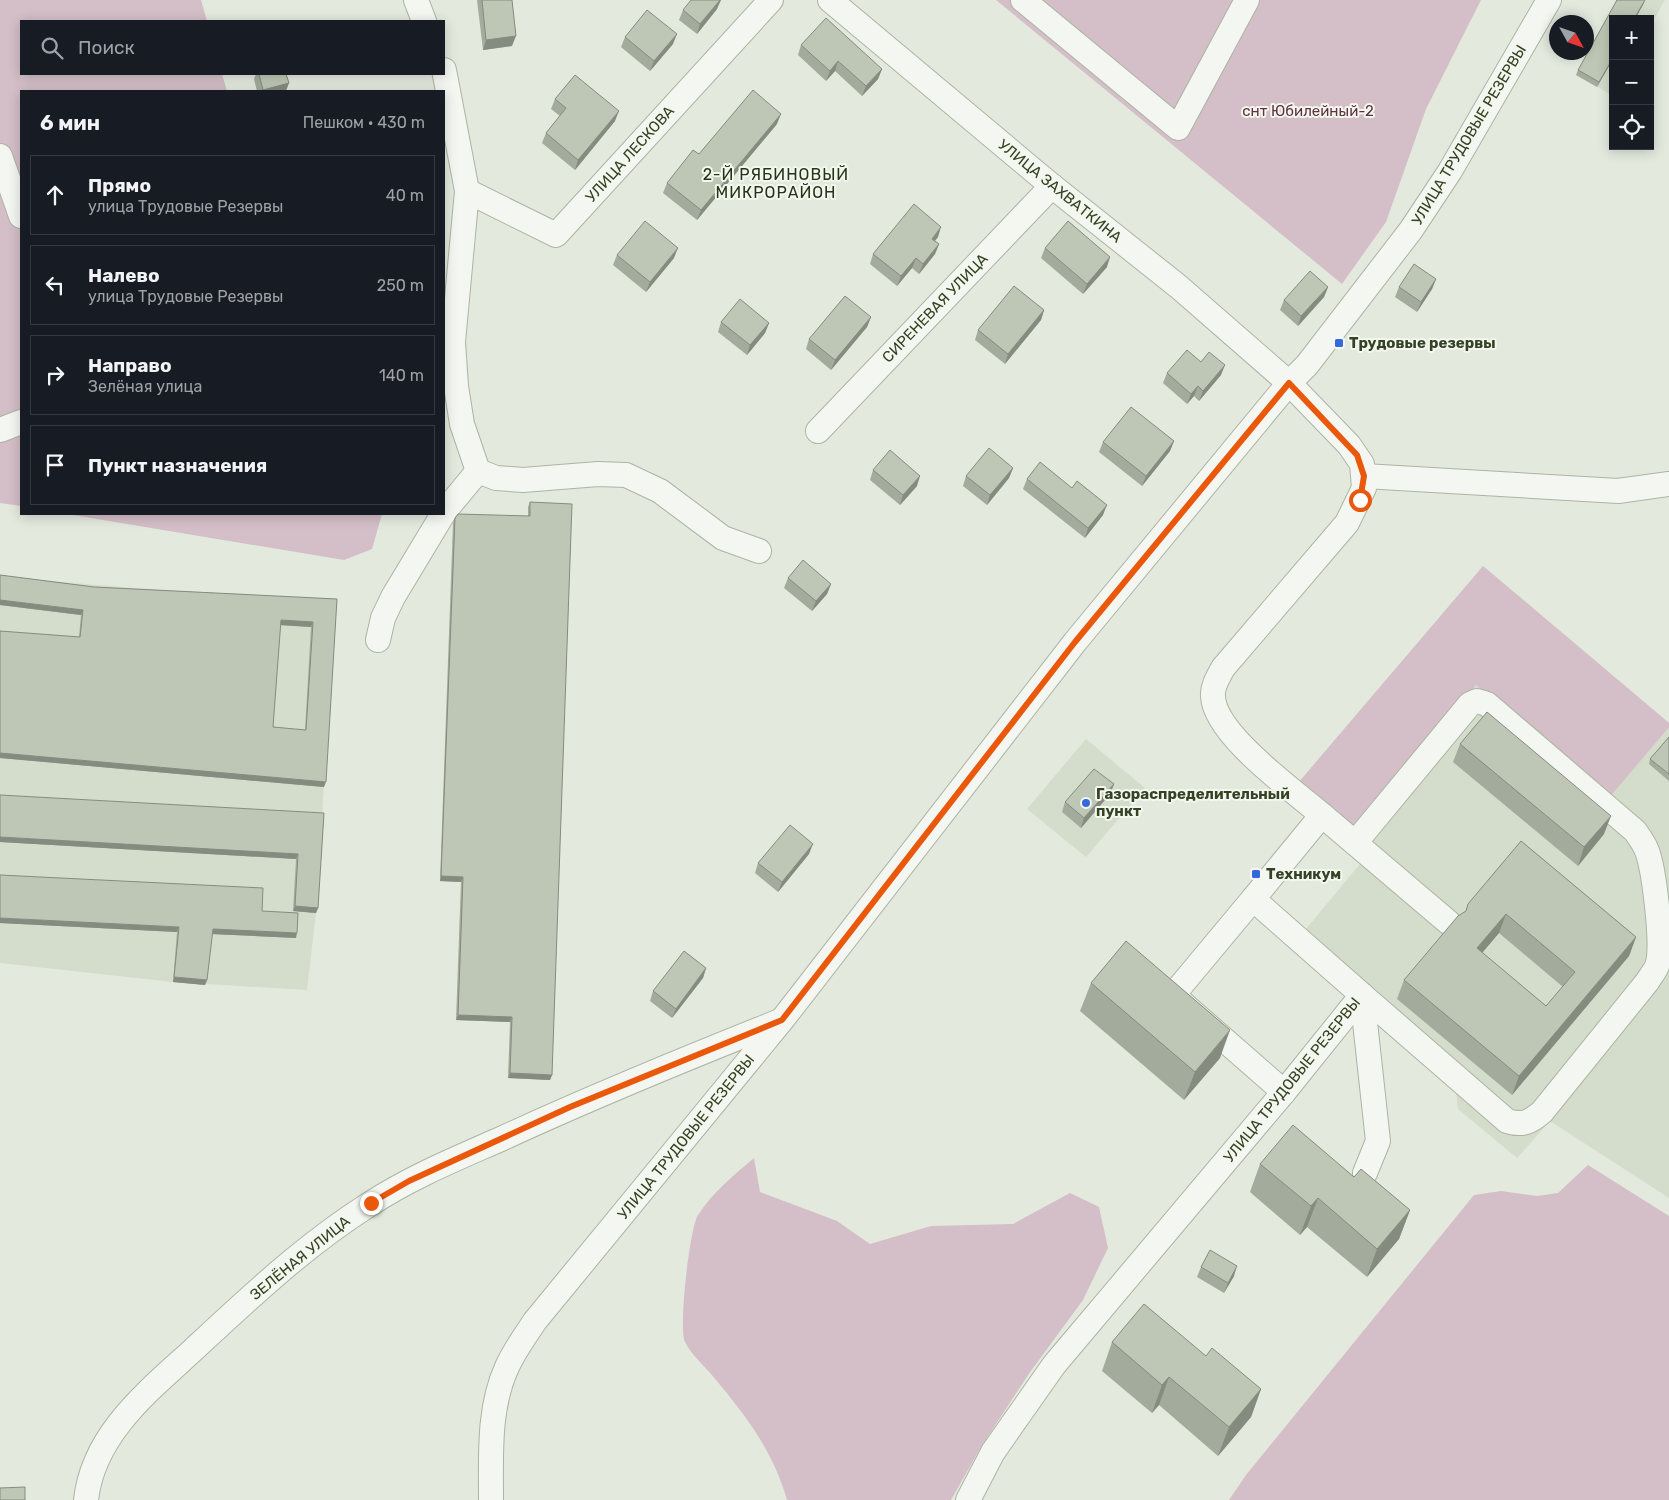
<!DOCTYPE html>
<html lang="ru">
<head>
<meta charset="utf-8">
<style>
  :root { --surface:#171b24; --page:#242831; --text:#f1f3f6; --muted:#9ea1a6; --line:#363941 }
  body { margin:0; font-family:Rubik,sans-serif; background:var(--page); color:var(--text) }
  .controls { position:absolute; right:15px; top:15px; display:grid; overflow:hidden; border-radius:0px; box-shadow:0 2px 12px #0003 }
  .controls button { width:45px; height:45px; display:grid; place-items:center; padding:0; border:0; border-bottom:1px solid var(--line); background:var(--surface); color:var(--text); font:25px sans-serif }
  .compass { position:absolute; left:1549px; top:15px; width:45px; height:45px; border-radius:50%; background:var(--surface); box-shadow:0 2px 12px #0003; rotate:130deg }
  .stop { position:absolute; width:15px; height:15px; margin:-11px; border:4px solid #ea580c; border-radius:50%; background:#fff }
  .stop.end { background:#ea580c; border-color:#fff; box-shadow:0 1px 5px #0008 }
  .list { margin:0; padding:0; list-style:none }
  h2 { display:flex; justify-content:space-between; align-items:center; height:65px; margin:0; padding:0 20px; font-size:21px }
  h2 small { font-size:16px; font-weight:400; color:var(--muted) }
  .list li { display:grid; grid-template-columns:32px 1fr auto; gap:15px; align-items:center; box-sizing:border-box; height:80px; margin:0 10px 10px; padding:0 10px; border:1px solid var(--line); border-radius:0px }
  .list b { display:block; font-size:19px; white-space:nowrap }
  .list p { margin:0; font-size:16px; white-space:nowrap; color:var(--muted) }
  .list em { font-size:16px; font-style:normal; color:var(--muted) }
  .icon { flex:none; width:28px; height:28px; fill:none; stroke:currentColor; stroke-width:2; stroke-linecap:round; stroke-linejoin:round }
  .map { position:relative; flex:none; width:1669px; height:1500px; overflow:hidden }
  .search { position:absolute; background:var(--surface); box-shadow:0 2px 12px #0003; left:20px; top:20px; width:425px; height:55px; display:flex; align-items:center; gap:12px; box-sizing:border-box; padding:0 18px; border-radius:0px; color:var(--muted); font-size:19px }
  .panel { position:absolute; background:var(--surface); box-shadow:0 2px 12px #0003; left:20px; top:90px; width:425px; height:425px; border-radius:0px }
  .map>svg:first-child { display:block }
  .built { fill:#d4dccc }
  .green { fill:#d4bec7 }
  .lines { fill:none; stroke-linecap:round; stroke-linejoin:round }
  .minor-casing { stroke:#acb4a3; stroke-width:26 }
  .minor { stroke:#f4f7f1; stroke-width:24 }
  .wall { fill:#a3ab9c; fill-rule:evenodd }
  .shaded-wall { fill:#858b7f }
  .building { fill:#bec7b5; stroke:#858b7f; fill-rule:evenodd }
  .route { stroke:#ea580c; stroke-width:6 }
  .poi-dot { fill:#3469dd; stroke:#f3f7ee; stroke-width:2 }
  .labels { text-anchor:middle; dominant-baseline:central; stroke-width:4; stroke-linejoin:round; paint-order:stroke }
  .park-label { font-size:15px; fill:#5f3141; stroke:#f3f7ee }
  .street-label { font-size:15px; fill:#354225; stroke:#f3f7ee }
  .poi-label { font-size:15px; font-weight:bold; fill:#354225; stroke:#f3f7ee; text-anchor:start }
  .neighbourhood-label { font-size:16px; letter-spacing:1px; fill:#253318; stroke:#f3f7ee }
</style>
</head>
<body>
<div class="map">
<svg width="1669" height="1500" viewBox="0 0 1669 1500">
  <rect width="100%" height="100%" fill="#e4e9de"/>
  <g class="built">
    <path d="M1618 0H1665L1650 26V19H1613L1612 95 1576 75Z"/>
    <path d="M1483 566 1669 723V1198L1550 1121 1517 1158 1458 1109 1456 1092 1383 1029 1398 1011 1306 929 1374 847 1353 829Z"/>
    <path d="M0 577 335 604 316 913 307 990 173 982 0 963Z"/>
    <path d="M1086 739 1145 788 1086 857 1027 809Z"/>
  </g>
  <g class="green">
    <path d="M0 0H201L207 21H21V74H222L227 91H21V506L0 503Z"/>
    <path d="M996 0H1481L1426 109 1386 222 1342 284Z"/>
    <path d="M67 514H382L372 549 344 560Z"/>
    <path d="M1483 566 1669 723V727L1608 799 1476 685 1353 829 1298 783Z"/>
    <path d="M754 1158 760 1192 837 1221 870 1244 931 1226 1013 1224 1070 1193 1099 1207 1108 1248 1083 1300 1028 1375 981 1447 951 1500H787C774 1453 747 1417 716 1380 707 1368 692 1356 685 1342 678 1329 690 1227 698 1215 713 1192 734 1175 754 1158Z"/>
    <path d="M1588 1165 1669 1216V1500H1229L1246 1475 1474 1195 1501 1191 1537 1196 1558 1193Z"/>
  </g>
  <g class="lines">
    <g class="minor-casing">
      <g id="minor">
        <path d="M416 0 424 21"/>
        <path d="M830 0 1052 186 1179 287 1289 383 1349 445 1362 464 1364 488 1347 523 1223 668C1219 676 1212 686 1213 696 1214 734 1293 790 1322 815L1253 899 1362 995 1284 1092 1054 1365 993 1452 968 1500"/>
        <path d="M1023 0 1178 128 1247 0"/>
        <path d="M444 70 467 191 453 342 456 386 462 424 478 471"/>
        <path d="M0 156 21 216"/>
        <path d="M467 191 556 235 771 0"/>
        <path d="M0 430 21 422"/>
        <path d="M818 431 1052 186"/>
        <path d="M478 471 496 478 523 480 598 474 626 475 660 491 723 538 759 551"/>
        <path d="M1364 476 1618 491 1669 484"/>
        <path d="M444 512 478 471"/>
        <path d="M378 640 383 618 393 597 443 514"/>
        <path d="M1322 815 1448 922"/>
        <path d="M1355 843 1470 704 1477 701 1487 704 1635 831C1640 838 1644 843 1647 851 1654 870 1664 947 1657 966 1655 971 1650 977 1647 982L1542 1112C1530 1122 1523 1126 1507 1121L1362 995"/>
        <path d="M1253 899 1173 995 1284 1092"/>
        <path d="M1362 995 1378 1141 1365 1173"/>
        <path d="M86 1500C93 1435 147 1392 192 1351 249 1298 305 1245 370 1204 411 1177 458 1158 503 1138 594 1096 687 1058 780 1021"/>
        <path d="M491 1500C491 1457 488 1408 507 1367 514 1351 525 1336 535 1321L782 1020 1075 642 1289 383 1307 365 1411 230 1450 171 1549 0"/>
      </g>
    </g>
    <use href="#minor" class="minor"/>
  </g>
  <g class="wall">
    <path d="M477 0H512V46L483 50Z"/>
    <path d="M1617 0H1645L1635 19H1613V59L1597 87 1576 75 1578 70Z"/>
    <path d="M717 9 697 34 679 20 683 10Z"/>
    <path d="M625 37 673 44 650 71 621 47Z"/>
    <path d="M801 45 882 69 878 79 862 96 835 71 826 81 798 55Z"/>
    <path d="M256 74H286V91H257L254 79Z"/>
    <path d="M555 99 615 121 575 170 542 143 546 133 560 116 551 109Z"/>
    <path d="M777 124 697 220 663 193 667 183 699 154Z"/>
    <path d="M938 237 935 241 939 244 935 254 919 274 912 268 897 286 870 264 873 254Z"/>
    <path d="M1045 248 1107 267 1083 294 1041 258Z"/>
    <path d="M617 255 674 258 646 292 613 265Z"/>
    <path d="M1436 279 1432 289 1417 312 1395 297 1399 287Z"/>
    <path d="M1328 287 1324 297 1298 326 1280 310 1284 300Z"/>
    <path d="M1044 310 1041 320 1005 364 975 340 978 330Z"/>
    <path d="M871 317 867 327 831 370 806 349 809 339Z"/>
    <path d="M721 322 769 323 765 333 747 355 718 332Z"/>
    <path d="M1201 362 1221 375 1199 401 1194 396 1187 404 1163 383 1167 373Z"/>
    <path d="M1174 441 1170 451 1142 486 1099 452 1103 442Z"/>
    <path d="M1013 468 1009 478 987 505 963 486 966 476Z"/>
    <path d="M873 470 917 486 900 505 870 480Z"/>
    <path d="M1027 479 1103 515 1085 538 1023 489Z"/>
    <path d="M530 502 552 1075 550 1080 508 1078 510 1022 456 1020 461 882 440 881 453 523 455 518 528 516V507Z"/>
    <path d="M0 575 94 587 337 599 324 787 0 758V631L79 637 81 615 0 605ZM280 625 311 627 305 730 273 727Z"/>
    <path d="M788 578 831 584 827 594 812 611 784 588Z"/>
    <path d="M1669 737V781L1649 764 1650 759Z"/>
    <path d="M1460 744 1604 834 1578 866 1453 762Z"/>
    <path d="M1114 784 1110 794 1081 828 1062 812 1065 802Z"/>
    <path d="M324 813 318 908 316 913 293 911 296 859 0 842Z"/>
    <path d="M1521 841 1636 937 1629 956 1512 1095 1397 999 1404 980 1466 911ZM1499 933 1563 987 1546 1006 1482 953Z"/>
    <path d="M809 854 778 892 755 873 758 863Z"/>
    <path d="M262 911 296 938 212 934 207 980 205 985 173 982 177 932 0 923Z"/>
    <path d="M706 968 703 978 672 1018 650 1001 653 991Z"/>
    <path d="M1091 983 1220 1058 1184 1100 1080 1011Z"/>
    <path d="M1260 1164 1354 1177 1410 1210 1399 1239 1367 1277 1307 1227 1300 1235 1250 1192Z"/>
    <path d="M1201 1267 1234 1276 1224 1293 1197 1277Z"/>
    <path d="M1112 1342 1206 1356 1261 1389 1251 1417 1218 1456 1159 1405 1152 1413 1102 1371Z"/>
  </g>
  <g class="shaded-wall">
    <path d="M720 0H721L717 9 697 34 700 24Z"/>
    <path d="M1645 0 1643 5 1635 19H1634Z"/>
    <path d="M677 34 673 44 650 71 654 61Z"/>
    <path d="M516 36 512 46 483 50 486 40Z"/>
    <path d="M1613 58V59L1597 87 1599 82Z"/>
    <path d="M838 61 835 71 826 81 830 71Z"/>
    <path d="M882 69 878 79 862 96 866 86Z"/>
    <path d="M289 83 286 91H263V90Z"/>
    <path d="M619 111 615 121 575 170 578 160Z"/>
    <path d="M781 114 777 124 697 220 701 210Z"/>
    <path d="M941 227 938 237 928 249 932 239Z"/>
    <path d="M939 244 935 254 919 274 923 264Z"/>
    <path d="M678 248 674 258 646 292 650 282Z"/>
    <path d="M1110 257 1107 267 1083 294 1087 284Z"/>
    <path d="M916 258 912 268 897 286 901 276Z"/>
    <path d="M1436 279 1432 289 1417 312 1421 302Z"/>
    <path d="M1328 287 1324 297 1298 326 1301 316Z"/>
    <path d="M1044 310 1041 320 1005 364 1008 354Z"/>
    <path d="M871 317 867 327 831 370 835 360Z"/>
    <path d="M769 323 765 333 747 355 750 345Z"/>
    <path d="M1225 365 1221 375 1199 401 1203 391Z"/>
    <path d="M1198 386 1194 396 1187 404 1191 394Z"/>
    <path d="M1174 441 1170 451 1142 486 1146 476Z"/>
    <path d="M1013 468 1009 478 987 505 990 495Z"/>
    <path d="M920 476 917 486 900 505 903 495Z"/>
    <path d="M1107 505 1103 515 1085 538 1088 528Z"/>
    <path d="M831 584 827 594 812 611 816 601Z"/>
    <path d="M0 600 83 610 81 615 0 605Z"/>
    <path d="M281 620 313 622 311 627 279 625Z"/>
    <path d="M0 753 326 782 324 787 0 758Z"/>
    <path d="M1114 784 1110 794 1081 828 1084 818Z"/>
    <path d="M1611 816 1604 834 1578 866 1584 847Z"/>
    <path d="M0 837 298 854 296 859 0 842Z"/>
    <path d="M813 844 809 854 778 892 782 882Z"/>
    <path d="M441 876 463 877 461 882 440 881Z"/>
    <path d="M295 906 318 908 316 913 293 911Z"/>
    <path d="M1506 914 1499 933 1470 967 1477 948Z"/>
    <path d="M0 918 179 927 177 932 0 923Z"/>
    <path d="M213 929 297 933 296 938 211 934Z"/>
    <path d="M1636 937 1629 956 1512 1095 1519 1076Z"/>
    <path d="M706 968 703 978 672 1018 676 1009Z"/>
    <path d="M174 977 207 980 205 985 173 982Z"/>
    <path d="M458 1015 512 1017 510 1022 456 1020Z"/>
    <path d="M1230 1030 1220 1058 1184 1100 1195 1072Z"/>
    <path d="M510 1073 552 1075 550 1080 508 1078Z"/>
    <path d="M1318 1198 1307 1227 1300 1235 1311 1206Z"/>
    <path d="M1410 1210 1399 1239 1367 1277 1377 1249Z"/>
    <path d="M1237 1266 1234 1276 1224 1293 1228 1283Z"/>
    <path d="M1169 1377 1159 1405 1152 1413 1162 1385Z"/>
    <path d="M1261 1389 1251 1417 1218 1456 1229 1427Z"/>
  </g>
  <g class="building">
    <path d="M482 0H512L516 36 486 40Z"/>
    <path d="M691 0H720L700 24 683 10Z"/>
    <path d="M1617 0H1645L1634 19H1613V58L1599 82 1578 70Z"/>
    <path d="M647 10 677 34 654 61 625 37Z"/>
    <path d="M826 18 882 69 866 86 838 61 830 71 801 45Z"/>
    <path d="M259 74H286L289 83 263 90Z"/>
    <path d="M575 75 619 111 578 160 546 133 566 108 555 99Z"/>
    <path d="M753 90 781 114 701 210 667 183 693 150 699 154Z"/>
    <path d="M914 204 941 227 932 239 939 244 923 264 916 258 901 276 873 254Z"/>
    <path d="M645 221 678 248 650 282 617 255Z"/>
    <path d="M1068 221 1110 257 1087 284 1045 248Z"/>
    <path d="M1414 264 1436 279 1421 302 1399 287Z"/>
    <path d="M1310 271 1328 287 1301 316 1284 300Z"/>
    <path d="M1014 286 1044 310 1008 354 978 330Z"/>
    <path d="M845 296 871 317 835 360 809 339Z"/>
    <path d="M740 299 769 323 750 345 721 322Z"/>
    <path d="M1187 350 1201 362 1209 352 1225 365 1203 391 1198 386 1191 394 1167 373Z"/>
    <path d="M1131 407 1174 441 1146 476 1103 442Z"/>
    <path d="M989 448 1013 468 990 495 966 476Z"/>
    <path d="M890 450 920 476 903 495 873 470Z"/>
    <path d="M1040 462 1072 488 1077 481 1107 505 1088 528 1027 479Z"/>
    <path d="M530 502 572 504 552 1075 510 1073 512 1017 458 1015 463 877 441 876 455 518 458 514 530 516Z"/>
    <path d="M803 560 831 584 816 601 788 578Z"/>
    <path d="M0 575 94 587 337 599 326 782 0 753V631L80 637 83 610 0 600ZM281 620 313 622 306 730 273 727Z"/>
    <path d="M1487 712 1611 816 1584 847 1460 744Z"/>
    <path d="M1669 737V774L1650 759Z"/>
    <path d="M1094 769 1114 784 1084 818 1065 802Z"/>
    <path d="M0 795 324 813 318 908 295 906 298 854 0 837Z"/>
    <path d="M790 825 813 844 782 882 758 863Z"/>
    <path d="M1521 841 1636 937 1519 1076 1404 980 1458 916 1466 911 1468 904ZM1506 914 1575 972 1546 1006 1477 948Z"/>
    <path d="M0 875 263 888 262 911 298 913 297 933 213 929 207 980 174 977 179 927 0 918Z"/>
    <path d="M1126 941 1230 1030 1195 1072 1091 983Z"/>
    <path d="M684 951 706 968 676 1009 653 991Z"/>
    <path d="M1293 1125 1354 1177 1361 1169 1410 1210 1377 1249 1318 1198 1311 1206 1260 1164Z"/>
    <path d="M1210 1250 1237 1266 1228 1283 1201 1267Z"/>
    <path d="M1144 1304 1206 1356 1212 1348 1261 1389 1229 1427 1169 1377 1162 1385 1112 1342Z"/>
    <path d="M25 1487V1500H0V1488Z"/>
  </g>
  <g class="lines">
    <path class="route" d="M371 1203 409 1181 570 1107 782 1020 1075 642 1289 383 1357 455 1364 476 1360 500"/>
  </g>
  <g class="poi-dot">
    <rect x="1334" y="338" width="10" height="10" rx="2.5"/>
    <circle cx="1086" cy="803" r="5"/>
    <rect x="1251" y="869" width="10" height="10" rx="2.5"/>
  </g>
  <g class="labels">
    <g class="park-label">
      <text x="1308" y="111">снт Юбилейный-2</text>
    </g>
    <g class="street-label">
      <text transform="translate(1469 135) rotate(-59)">УЛИЦА ТРУДОВЫЕ РЕЗЕРВЫ</text>
      <text transform="translate(630 154) rotate(-48)">УЛИЦА ЛЕСКОВА</text>
      <text transform="translate(1060 191) rotate(39)">УЛИЦА ЗАХВАТКИНА</text>
      <text transform="translate(935 308) rotate(-46)">СИРЕНЕВАЯ УЛИЦА</text>
      <text transform="translate(1292 1080) rotate(-51)">УЛИЦА ТРУДОВЫЕ РЕЗЕРВЫ</text>
      <text transform="translate(686 1137) rotate(-51)">УЛИЦА ТРУДОВЫЕ РЕЗЕРВЫ</text>
      <text transform="translate(300 1258) rotate(-39)">ЗЕЛЁНАЯ УЛИЦА</text>
    </g>
    <g class="poi-label">
      <text x="1349" y="343">Трудовые резервы</text>
      <text x="1096" y="794">Газораспределительный<tspan x="1096" dy="17">пункт</tspan></text>
      <text x="1266" y="874">Техникум</text>
    </g>
    <g class="neighbourhood-label">
      <text x="776" y="174">2-Й РЯБИНОВЫЙ<tspan x="776" dy="18">МИКРОРАЙОН</tspan></text>
    </g>
  </g>
</svg>
<div class="controls">
<button>+</button>
<button>−</button>
<button><svg class="icon" aria-label="locate" viewBox="0 0 24 24"><circle cx="12" cy="12" r="6"/><path d="M12 2v4M12 18v4M2 12h4M18 12h4"/></svg></button>
</div>
<svg class="compass" viewBox="-18 -18 36 36"><path d="M0-13l5 13h-10z" fill="#e53935"/><path d="M0 13l5-13h-10z" fill="#9ea1a6"/></svg>
<div class="stop" style="left:1360px;top:500px"></div>
<div class="stop end" style="left:371px;top:1203px"></div>
<div class="search"><svg class="icon" aria-label="search" viewBox="0 0 24 24"><circle cx="10" cy="10" r="6"/><path d="M15 15l6 6"/></svg>Поиск</div>
<section class="panel">
<h2>6 мин<small>Пешком · 430 m</small></h2>
<ul class="list">
<li><svg class="icon" aria-label="ahead" viewBox="0 0 24 24"><path d="M12 20V5M6 11l6-6 6 6"/></svg><div><b>Прямо</b><p>улица Трудовые Резервы</p></div><em>40 m</em></li>
<li><svg class="icon" aria-label="left" viewBox="0 0 24 24"><path d="M17 20v-9H6M10 6l-5 5 5 5"/></svg><div><b>Налево</b><p>улица Трудовые Резервы</p></div><em>250 m</em></li>
<li><svg class="icon" aria-label="right" viewBox="0 0 24 24"><path d="M7 20v-9h11M14 6l5 5-5 5"/></svg><div><b>Направо</b><p>Зелёная улица</p></div><em>140 m</em></li>
<li><svg class="icon" aria-label="arrive" viewBox="0 0 24 24"><path d="M6 21V4h12l-3 4 3 4H6"/></svg><div><b>Пункт назначения</b></div></li>
</ul>
</section>
</div>
</body>
</html>
